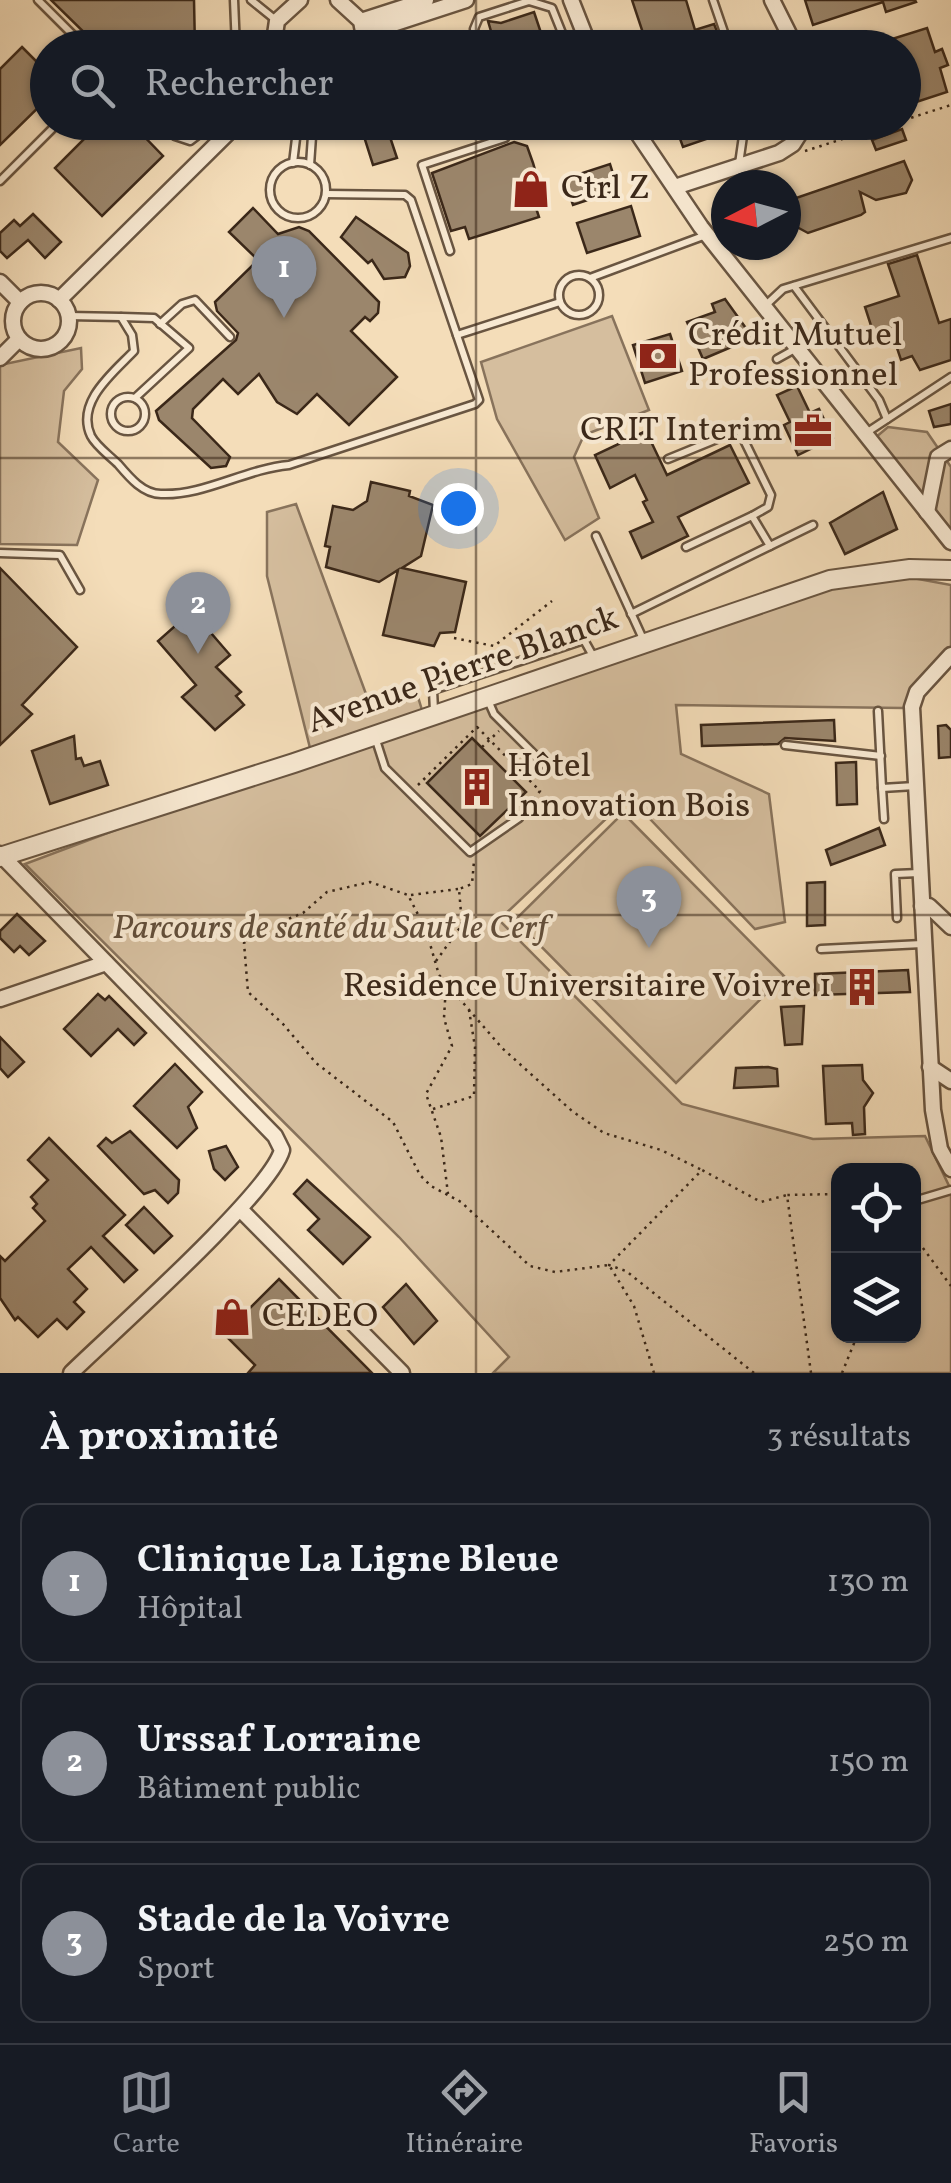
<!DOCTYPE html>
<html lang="fr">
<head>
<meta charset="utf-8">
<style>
  :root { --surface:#171b24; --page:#20242c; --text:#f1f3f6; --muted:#9ea1a6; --line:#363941; --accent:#8c9099 }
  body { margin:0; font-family:Vollkorn,serif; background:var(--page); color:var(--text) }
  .controls { position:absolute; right:30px; bottom:30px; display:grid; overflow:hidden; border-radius:20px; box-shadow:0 2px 8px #0004 }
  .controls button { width:90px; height:90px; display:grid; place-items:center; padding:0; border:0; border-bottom:2px solid var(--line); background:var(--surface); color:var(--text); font:50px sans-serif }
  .compass { position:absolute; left:711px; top:170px; width:90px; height:90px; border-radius:50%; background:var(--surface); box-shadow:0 2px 8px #0004; rotate:264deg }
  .you { position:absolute; left:458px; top:508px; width:35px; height:35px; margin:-25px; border:8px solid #fff; border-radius:50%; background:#1a73e8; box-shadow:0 0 0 15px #1a73e833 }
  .badge { display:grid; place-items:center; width:65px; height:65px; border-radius:50%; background:var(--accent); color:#fff; font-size:32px; font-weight:700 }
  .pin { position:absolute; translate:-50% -82px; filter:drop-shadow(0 2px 5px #0008) }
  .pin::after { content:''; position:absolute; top:52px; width:35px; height:30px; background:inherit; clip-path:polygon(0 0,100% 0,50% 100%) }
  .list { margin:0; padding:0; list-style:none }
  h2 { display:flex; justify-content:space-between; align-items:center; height:130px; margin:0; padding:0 40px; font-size:42px }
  h2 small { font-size:32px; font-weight:400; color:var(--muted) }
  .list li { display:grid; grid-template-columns:65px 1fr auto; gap:30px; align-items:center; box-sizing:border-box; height:160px; margin:0 20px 20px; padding:0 20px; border:2px solid var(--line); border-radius:20px }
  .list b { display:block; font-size:38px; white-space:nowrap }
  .list p { margin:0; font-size:32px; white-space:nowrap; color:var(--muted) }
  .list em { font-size:32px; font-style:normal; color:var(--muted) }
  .icon { flex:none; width:55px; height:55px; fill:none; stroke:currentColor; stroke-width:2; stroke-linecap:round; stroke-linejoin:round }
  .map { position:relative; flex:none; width:951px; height:1373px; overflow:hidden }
  .search { position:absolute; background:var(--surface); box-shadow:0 2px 8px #0004; left:30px; right:30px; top:30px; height:110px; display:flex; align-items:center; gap:25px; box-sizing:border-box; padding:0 35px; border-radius:55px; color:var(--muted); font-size:38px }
  .sheet { height:670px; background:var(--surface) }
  nav { display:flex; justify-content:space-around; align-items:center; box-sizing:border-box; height:140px; border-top:2px solid var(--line); background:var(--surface); font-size:28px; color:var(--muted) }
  nav a { display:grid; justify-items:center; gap:5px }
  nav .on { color:var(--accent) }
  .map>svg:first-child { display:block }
  .green { fill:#d5be9e; stroke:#88735c; stroke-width:2.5; fill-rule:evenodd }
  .building { fill:#9b866c; stroke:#3b2819; stroke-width:2.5 }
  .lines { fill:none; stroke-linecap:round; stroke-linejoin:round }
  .service-casing { stroke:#695541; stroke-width:11 }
  .minor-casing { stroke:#695541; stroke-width:19 }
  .tertiary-casing { stroke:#695541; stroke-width:22 }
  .path { stroke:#3b2819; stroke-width:2.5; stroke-dasharray:2.5 5; stroke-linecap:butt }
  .service { stroke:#f8e9d2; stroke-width:6 }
  .minor { stroke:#f8e9d2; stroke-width:14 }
  .tertiary { stroke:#f8e9d2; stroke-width:18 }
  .grid { fill:none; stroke:#3b2819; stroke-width:2.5; stroke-opacity:0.55 }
  .labels { text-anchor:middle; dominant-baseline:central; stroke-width:8; stroke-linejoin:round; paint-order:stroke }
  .poi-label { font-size:35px; fill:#3b2819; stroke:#f8e9d2; text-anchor:start }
  .street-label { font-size:35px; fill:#3b2819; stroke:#f8e9d2 }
  .park-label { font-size:35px; font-style:italic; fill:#624e3a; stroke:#f8e9d2 }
</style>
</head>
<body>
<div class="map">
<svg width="951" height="1373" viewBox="0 0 951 1373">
  <rect width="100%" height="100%" fill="#f4ddb9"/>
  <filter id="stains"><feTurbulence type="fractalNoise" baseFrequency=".002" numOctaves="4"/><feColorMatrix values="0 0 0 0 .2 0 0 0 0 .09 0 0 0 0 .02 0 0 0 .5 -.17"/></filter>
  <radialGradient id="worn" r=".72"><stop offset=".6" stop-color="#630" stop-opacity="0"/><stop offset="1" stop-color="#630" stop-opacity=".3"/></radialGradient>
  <g class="green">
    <path d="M612 316 649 410 584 435 574 457 599 518 565 540 497 419 481 362Z"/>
    <path d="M81 348 82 369 64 391 58 442 98 480 77 545 0 544V365Z"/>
    <path d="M888 427 927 432 951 467V529L875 438Z"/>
    <path d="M296 504 366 694 418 697 425 720 772 596 891 574 951 585V649L903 708 676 705 681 754 769 794 785 922 755 929 629 797 499 920 682 1104 813 1139 925 1136 951 1190V1373H493L509 1357 399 1237 25 864 312 756 267 576V512ZM838 1170H914V1336H838Z"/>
    <path d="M623 813 784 976 676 1083 515 920Z"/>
  </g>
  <g class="building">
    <path d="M51 0H194L195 48H100Z"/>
    <path d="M632 0H686L695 30 714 24 724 48H648Z"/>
    <path d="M805 0H915L916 2 886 12 883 2 813 25Z"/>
    <path d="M534 12 543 39 554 33 558 48H496L488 21 501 23Z"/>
    <path d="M927 28 935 52 942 49 948 65 940 68 947 92 904 106V48L873 45Z"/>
    <path d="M22 47 48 73V98L0 145V69Z"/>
    <path d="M101 122H130L163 156 102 216 55 168Z"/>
    <path d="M385 122 397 158 373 165 361 127Z"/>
    <path d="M674 122H714L718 135 683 147Z"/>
    <path d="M902 129 906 140 876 150 872 140Z"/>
    <path d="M514 142 527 146 533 163 542 194 538 195 541 203 535 205 539 217 469 239 465 227 451 231 432 173Z"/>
    <path d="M904 161 912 180 906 193 876 200 860 192 865 212 861 215 808 233 795 226 790 210 796 198Z"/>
    <path d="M610 164 618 190 573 205 564 179Z"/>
    <path d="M631 206 640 236 587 253 577 223Z"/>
    <path d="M253 208 278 234 299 227 309 231 379 302 378 313 370 321 365 317 351 331 397 377 349 425 317 394 297 414 277 402 259 374 238 394 223 379 193 409 192 418 230 457 226 466 211 468 159 420 156 411 236 340 238 333 217 311 215 302 258 260 229 232Z"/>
    <path d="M33 214 61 242 45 258 28 240 7 258 0 251V233L14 220 20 226Z"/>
    <path d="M356 217 408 253 410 266 405 277 384 279 372 260 368 263 341 237Z"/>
    <path d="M917 255 939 323 951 319V360L920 370 912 356 901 360 892 333 875 338 865 307 899 296 888 264Z"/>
    <path d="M725 299 753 338 703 359 687 322 715 312 712 304Z"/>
    <path d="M670 334 682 371 645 383 633 345Z"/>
    <path d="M797 386 810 413 819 409 833 438 798 455 784 425 790 422 777 395Z"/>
    <path d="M951 404V424L934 427 929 411Z"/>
    <path d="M646 431 667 475 730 445 749 483 678 517 688 536 642 558 630 532 653 522 643 502 647 500 635 475 610 488 595 455Z"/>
    <path d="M371 482 410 491 409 496 433 505 421 556 402 568 466 582 455 632 440 633 434 646 383 635 398 570 379 582 326 567 330 547 325 546 333 506 353 510 367 501Z"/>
    <path d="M883 492 897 529 845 554 830 523Z"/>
    <path d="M0 568 77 647 22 705 32 714 0 745Z"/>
    <path d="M192 611 230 655 216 667 241 692 236 696 244 705 215 730 182 697 196 685 158 641Z"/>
    <path d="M834 720 835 741 785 738 778 744 702 746 701 725Z"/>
    <path d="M946 725 951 730V757L939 758 938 726Z"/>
    <path d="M74 736 76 759 81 758 84 766 100 761 108 785 50 804 32 751Z"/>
    <path d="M472 738 526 792 480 836 427 783Z"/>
    <path d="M856 762 857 804 837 805 836 763Z"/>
    <path d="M879 828 885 845 831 865 826 850Z"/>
    <path d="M825 882V925L807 926V883Z"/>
    <path d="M17 914 45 941 29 955 20 946 14 952 0 938V931Z"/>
    <path d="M908 970 910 992 815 995V974Z"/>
    <path d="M98 994 105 1000 109 996 146 1033 134 1045 118 1029 91 1056 64 1029Z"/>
    <path d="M804 1006 802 1044 785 1045 781 1007Z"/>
    <path d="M0 1037 24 1062 8 1077 0 1068Z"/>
    <path d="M175 1064 202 1092 188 1107 197 1128 177 1148 134 1106Z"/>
    <path d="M862 1065 863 1080 873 1093 864 1107 865 1134 853 1135 852 1123 826 1124 823 1066Z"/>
    <path d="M768 1067 777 1069 778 1086 734 1088 736 1068Z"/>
    <path d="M130 1131 179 1180 178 1193 168 1203 155 1190 144 1194 98 1146 106 1138 112 1143Z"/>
    <path d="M49 1138 125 1215 103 1236 137 1270 124 1282 91 1247 68 1269 87 1289 74 1302 84 1312 67 1329 57 1319 38 1337 18 1317 15 1320 0 1298V1256L5 1261 45 1221 33 1208 37 1204 31 1197 48 1180 28 1160Z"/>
    <path d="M226 1146 238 1167 225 1180 214 1169 209 1151Z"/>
    <path d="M307 1180 370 1237 343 1264 308 1230 319 1219 294 1194Z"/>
    <path d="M144 1207 172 1236 154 1253 126 1225Z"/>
    <path d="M279 1279 372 1373H248L255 1365 224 1334Z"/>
    <path d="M406 1284 437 1321 414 1344 383 1307Z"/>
  </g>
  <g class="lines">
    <g class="service-casing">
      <g id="service">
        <path d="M38 0 86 48"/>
        <path d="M234 0 236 48"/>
        <path d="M251 0 277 21"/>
        <path d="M713 0 726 38 737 39 740 48"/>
        <path d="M479 48 474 29 479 17 529 1 552 8 568 48"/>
        <path d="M807 48 820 43"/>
        <path d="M162 122 175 136 190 141 215 122"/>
        <circle cx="298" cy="190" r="28"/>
        <path d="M293 163 298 122"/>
        <path d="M739 164 745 122"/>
        <path d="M310 165 313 122"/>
        <path d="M0 181 59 122"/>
        <path d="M450 251 422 165 505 138 515 122"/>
        <circle cx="579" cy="295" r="20"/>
        <path d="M590 278 706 235"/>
        <path d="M794 286 879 400 887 419"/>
        <path d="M766 305 783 289 951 238"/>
        <path d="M68 316 121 317 132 335 134 351C114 372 75 402 91 436 96 446 110 456 118 464 129 477 143 494 161 494 204 496 245 469 289 465L475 404 479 400 411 200 405 195 326 194"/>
        <path d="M122 317 154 318 189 348 135 398"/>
        <path d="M160 324 182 304 195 300 230 337"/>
        <path d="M457 335 560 302"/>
        <path d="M777 359 795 349"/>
        <circle cx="128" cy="414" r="17"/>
        <path d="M866 433 951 377"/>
        <path d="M668 459 739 430 771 495 768 507 752 516"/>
        <path d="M596 536 643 639"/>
        <path d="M686 547 752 516 770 546"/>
        <path d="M0 553 60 555 80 590"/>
        <path d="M631 614 813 525"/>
        <path d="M487 698 494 714 549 769"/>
        <path d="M434 711 433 690 584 640 593 656"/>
        <path d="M878 711 882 788 915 786"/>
        <path d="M375 737 385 768 470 852 519 818"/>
        <path d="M785 745 881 756"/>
        <path d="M882 788 884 819"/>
        <path d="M897 918 895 874 919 873"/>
        <path d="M821 949 922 944"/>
        <path d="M914 1201 951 1190"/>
      </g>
    </g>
    <g class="minor-casing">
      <g id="minor">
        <path d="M338 0 361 21 366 48"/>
        <path d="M571 0 590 48"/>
        <path d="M772 0 796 48"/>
        <path d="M361 21 426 0"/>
        <path d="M365 33 466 0"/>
        <path d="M273 48 277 21 300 0"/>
        <path d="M630 122 701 227 951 542"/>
        <path d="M675 187 779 153 793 144 807 122"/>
        <path d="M0 282 20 302"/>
        <circle cx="41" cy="321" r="28"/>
        <path d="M59 300 239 122"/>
        <path d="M0 358 19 339"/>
        <path d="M927 512 938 457 951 449"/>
        <path d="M951 655 917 692 912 707 933 1110 940 1149 951 1169"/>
        <path d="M0 854 275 1136 282 1150C271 1192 112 1333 71 1373"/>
        <path d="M922 906H929L951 927"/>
        <path d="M0 999 106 963"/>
        <path d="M930 1067 951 1081"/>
        <path d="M240 1209 402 1373"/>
      </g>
    </g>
    <g class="tertiary-casing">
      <path id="tertiary" d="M0 857 294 763 830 580 910 569 951 570"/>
    </g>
    <g class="path">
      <path d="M904 120 951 105"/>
      <path d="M805 151 896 122"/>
      <path d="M454 638 494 646 552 601"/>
      <path d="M482 747 499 731"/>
      <path d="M418 785 477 727 540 791 525 811"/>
      <path d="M411 895 458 889"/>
      <path d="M436 961 462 925 459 889 472 884 474 861"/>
      <path d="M446 985 444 1018 452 1046 426 1094 441 1137 448 1194"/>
      <path d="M433 1109 474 1096 475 1047 469 1010"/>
      <path d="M914 1236 951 1286"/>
      <path d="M654 1373 634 1306 609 1265 555 1272 530 1266 461 1202 431 1186 420 1175 393 1122 316 1063 283 1024 248 992 244 943 265 928 303 913 327 892 370 882 408 895 426 930 439 975 502 1048 572 1111 604 1133 661 1150 702 1170"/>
      <path d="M754 1373 626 1271 609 1265 702 1170 761 1202 787 1195"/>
      <path d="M811 1373 787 1195 838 1194"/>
      <path d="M842 1373 857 1336"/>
    </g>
    <use href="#service" class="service"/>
    <use href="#minor" class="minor"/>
    <use href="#tertiary" class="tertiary"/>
  </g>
  <path class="grid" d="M476 0V48M476 122V1373M0 458H951M0 915H951"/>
  <defs>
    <g id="shop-bare" transform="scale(3)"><path d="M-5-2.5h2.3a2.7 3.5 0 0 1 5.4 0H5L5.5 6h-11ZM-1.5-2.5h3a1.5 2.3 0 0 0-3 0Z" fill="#8f2418" stroke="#f8e9d2" stroke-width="2.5" paint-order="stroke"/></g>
    <g id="bank-bare" transform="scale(3)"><path d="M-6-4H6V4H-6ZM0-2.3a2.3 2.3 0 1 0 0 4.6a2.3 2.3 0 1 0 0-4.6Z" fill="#8f2418" stroke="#f8e9d2" stroke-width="2.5" paint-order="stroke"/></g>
    <g id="office-bare" transform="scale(3)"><path d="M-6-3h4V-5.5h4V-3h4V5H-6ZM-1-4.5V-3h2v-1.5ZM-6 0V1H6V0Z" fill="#8f2418" stroke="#f8e9d2" stroke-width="2.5" paint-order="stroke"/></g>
    <g id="building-bare" transform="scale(3)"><path d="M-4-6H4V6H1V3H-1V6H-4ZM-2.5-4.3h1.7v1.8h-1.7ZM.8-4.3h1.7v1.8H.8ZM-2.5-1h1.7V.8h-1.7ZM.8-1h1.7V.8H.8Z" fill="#8f2418" stroke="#f8e9d2" stroke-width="2.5" paint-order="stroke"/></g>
  </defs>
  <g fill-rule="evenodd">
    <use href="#shop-bare" x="531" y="189"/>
    <use href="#bank-bare" x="658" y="356"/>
    <use href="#office-bare" x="813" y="431"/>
    <use href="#building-bare" x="477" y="787"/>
    <use href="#building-bare" x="862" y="987"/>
    <use href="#shop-bare" x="232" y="1317"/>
  </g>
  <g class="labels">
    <g class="poi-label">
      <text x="561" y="189">Ctrl Z</text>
      <text x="688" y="336">Crédit Mutuel<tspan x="688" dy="40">Professionnel</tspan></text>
      <text x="783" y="431" text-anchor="end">CRIT Interim</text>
      <text x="507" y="767">Hôtel<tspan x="507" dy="40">Innovation Bois</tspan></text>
      <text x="832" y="987" text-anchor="end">Residence Universitaire Voivre 1</text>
      <text x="262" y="1317">CEDEO</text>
    </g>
    <g class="street-label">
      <text transform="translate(463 671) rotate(-19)">Avenue Pierre Blanck</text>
    </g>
    <g class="park-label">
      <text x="330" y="929">Parcours de santé du Saut le Cerf</text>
    </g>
  </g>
  <rect width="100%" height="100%" filter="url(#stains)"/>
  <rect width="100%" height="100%" fill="url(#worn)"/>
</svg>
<div class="controls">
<button><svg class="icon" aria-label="locate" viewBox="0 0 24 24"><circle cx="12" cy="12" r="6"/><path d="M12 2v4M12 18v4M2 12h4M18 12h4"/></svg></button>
<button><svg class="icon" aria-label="layers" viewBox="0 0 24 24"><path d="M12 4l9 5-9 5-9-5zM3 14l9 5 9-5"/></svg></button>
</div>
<svg class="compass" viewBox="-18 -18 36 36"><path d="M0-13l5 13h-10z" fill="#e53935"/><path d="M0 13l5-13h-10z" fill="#9ea1a6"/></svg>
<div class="you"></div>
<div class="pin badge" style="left:284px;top:318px">1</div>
<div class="pin badge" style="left:198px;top:654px">2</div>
<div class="pin badge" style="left:649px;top:948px">3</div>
<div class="search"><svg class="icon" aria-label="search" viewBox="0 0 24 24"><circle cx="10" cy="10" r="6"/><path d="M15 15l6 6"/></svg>Rechercher</div>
</div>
<section class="sheet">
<h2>À proximité<small>3 résultats</small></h2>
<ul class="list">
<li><span class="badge">1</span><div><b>Clinique La Ligne Bleue</b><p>Hôpital</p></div><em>130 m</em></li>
<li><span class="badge">2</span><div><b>Urssaf Lorraine</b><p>Bâtiment public</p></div><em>150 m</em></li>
<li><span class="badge">3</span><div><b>Stade de la Voivre</b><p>Sport</p></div><em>250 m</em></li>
</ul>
</section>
<nav>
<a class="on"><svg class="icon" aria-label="map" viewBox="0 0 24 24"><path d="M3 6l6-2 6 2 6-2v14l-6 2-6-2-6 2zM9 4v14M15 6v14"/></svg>Carte</a>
<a><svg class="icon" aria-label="directions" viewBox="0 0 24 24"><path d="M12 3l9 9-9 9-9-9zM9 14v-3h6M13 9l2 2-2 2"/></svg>Itinéraire</a>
<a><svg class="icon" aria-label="saved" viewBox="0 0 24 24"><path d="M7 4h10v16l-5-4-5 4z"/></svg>Favoris</a>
</nav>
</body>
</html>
